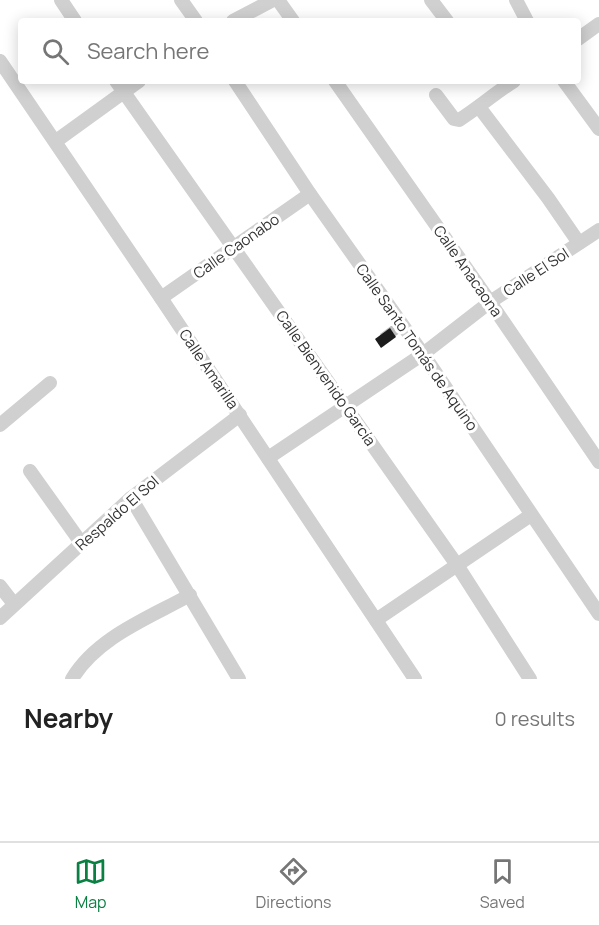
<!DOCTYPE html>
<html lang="en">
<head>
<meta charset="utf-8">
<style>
  :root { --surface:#fff; --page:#f2f2f2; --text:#222; --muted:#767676; --line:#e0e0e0; --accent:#0b8043 }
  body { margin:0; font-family:Manrope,sans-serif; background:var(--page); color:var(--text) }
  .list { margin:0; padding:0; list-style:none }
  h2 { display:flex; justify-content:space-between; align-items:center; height:78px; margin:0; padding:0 24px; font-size:26px }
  h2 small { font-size:20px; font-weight:400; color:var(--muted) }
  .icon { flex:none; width:33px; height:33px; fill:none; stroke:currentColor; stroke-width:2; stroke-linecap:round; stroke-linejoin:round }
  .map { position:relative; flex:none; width:599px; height:679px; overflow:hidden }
  .search { position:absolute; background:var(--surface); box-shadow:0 3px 15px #0003; left:18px; right:18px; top:18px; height:66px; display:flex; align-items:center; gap:15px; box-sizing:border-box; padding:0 21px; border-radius:6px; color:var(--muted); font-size:22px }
  .sheet { height:162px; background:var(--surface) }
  nav { display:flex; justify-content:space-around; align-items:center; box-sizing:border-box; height:84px; border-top:2px solid var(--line); background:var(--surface); font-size:16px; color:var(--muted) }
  nav a { display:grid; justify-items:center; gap:3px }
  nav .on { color:var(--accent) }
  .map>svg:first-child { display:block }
  .building { fill:#1a1a1a; filter:url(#shadow) }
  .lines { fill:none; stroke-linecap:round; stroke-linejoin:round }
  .minor { stroke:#d0d0d0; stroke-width:14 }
  .labels { text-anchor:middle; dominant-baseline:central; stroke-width:6; stroke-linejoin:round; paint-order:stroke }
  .street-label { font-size:15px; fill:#333; stroke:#fff }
</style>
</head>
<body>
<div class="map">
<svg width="599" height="679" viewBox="0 0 599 679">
  <defs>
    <filter id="shadow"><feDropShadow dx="5" dy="-5" stdDeviation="0" flood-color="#0004"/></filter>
  </defs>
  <rect width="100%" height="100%" fill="#fff"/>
  <path class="building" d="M390 328 396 337 381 348 375 339Z"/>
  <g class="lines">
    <g class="minor">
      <path d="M61 0 75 21"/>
      <path d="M181 0 196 21"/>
      <path d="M278 0 293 21"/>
      <path d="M431 0 447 21"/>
      <path d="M516 0 527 21"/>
      <path d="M233 21 273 0"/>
      <path d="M578 39 599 24"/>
      <path d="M0 61 161 298 415 679"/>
      <path d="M116 81 457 565 530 679"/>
      <path d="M235 81 310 194 423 354 599 614"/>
      <path d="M335 81 490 302 599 462"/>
      <path d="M564 81 599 129"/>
      <path d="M436 95 454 119 459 120C478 108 495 93 514 81"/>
      <path d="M479 107 548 198 579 243"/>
      <path d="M56 141 139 81"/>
      <path d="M161 298 310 194"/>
      <path d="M0 425 50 383"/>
      <path d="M268 458 423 354 490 302 599 230"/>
      <path d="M30 471 82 544"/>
      <path d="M131 498 239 679"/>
      <path d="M0 586 14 604"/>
      <path d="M0 618 131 498 240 415"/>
      <path d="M376 620 531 515"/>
      <path d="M72 679C97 637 149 618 190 595"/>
    </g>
  </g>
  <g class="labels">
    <g class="street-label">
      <text transform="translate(236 246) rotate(-35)">Calle Caonabo</text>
      <text transform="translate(468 271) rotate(55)">Calle Anacaona</text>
      <text transform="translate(536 272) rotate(-33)">Calle El Sol</text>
      <text transform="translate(417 347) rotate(55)">Calle Santo Tomás de Aquino</text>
      <text transform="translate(209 369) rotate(56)">Calle Amarilla</text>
      <text transform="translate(326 378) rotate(55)">Calle Bienvenido García</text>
      <text transform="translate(117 513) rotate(-41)">Respaldo El Sol</text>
    </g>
  </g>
</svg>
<div class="search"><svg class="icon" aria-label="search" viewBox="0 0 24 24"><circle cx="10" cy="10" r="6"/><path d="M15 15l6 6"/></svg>Search here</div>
</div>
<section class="sheet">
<h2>Nearby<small>0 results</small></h2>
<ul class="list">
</ul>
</section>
<nav>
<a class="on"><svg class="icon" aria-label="map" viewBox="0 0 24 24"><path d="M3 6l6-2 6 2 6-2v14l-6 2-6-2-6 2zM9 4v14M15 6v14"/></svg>Map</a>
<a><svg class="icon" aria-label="directions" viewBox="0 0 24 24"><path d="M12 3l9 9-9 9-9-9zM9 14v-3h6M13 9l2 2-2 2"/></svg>Directions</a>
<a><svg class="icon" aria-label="saved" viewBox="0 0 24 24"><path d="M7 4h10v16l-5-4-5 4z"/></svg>Saved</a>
</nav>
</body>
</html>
